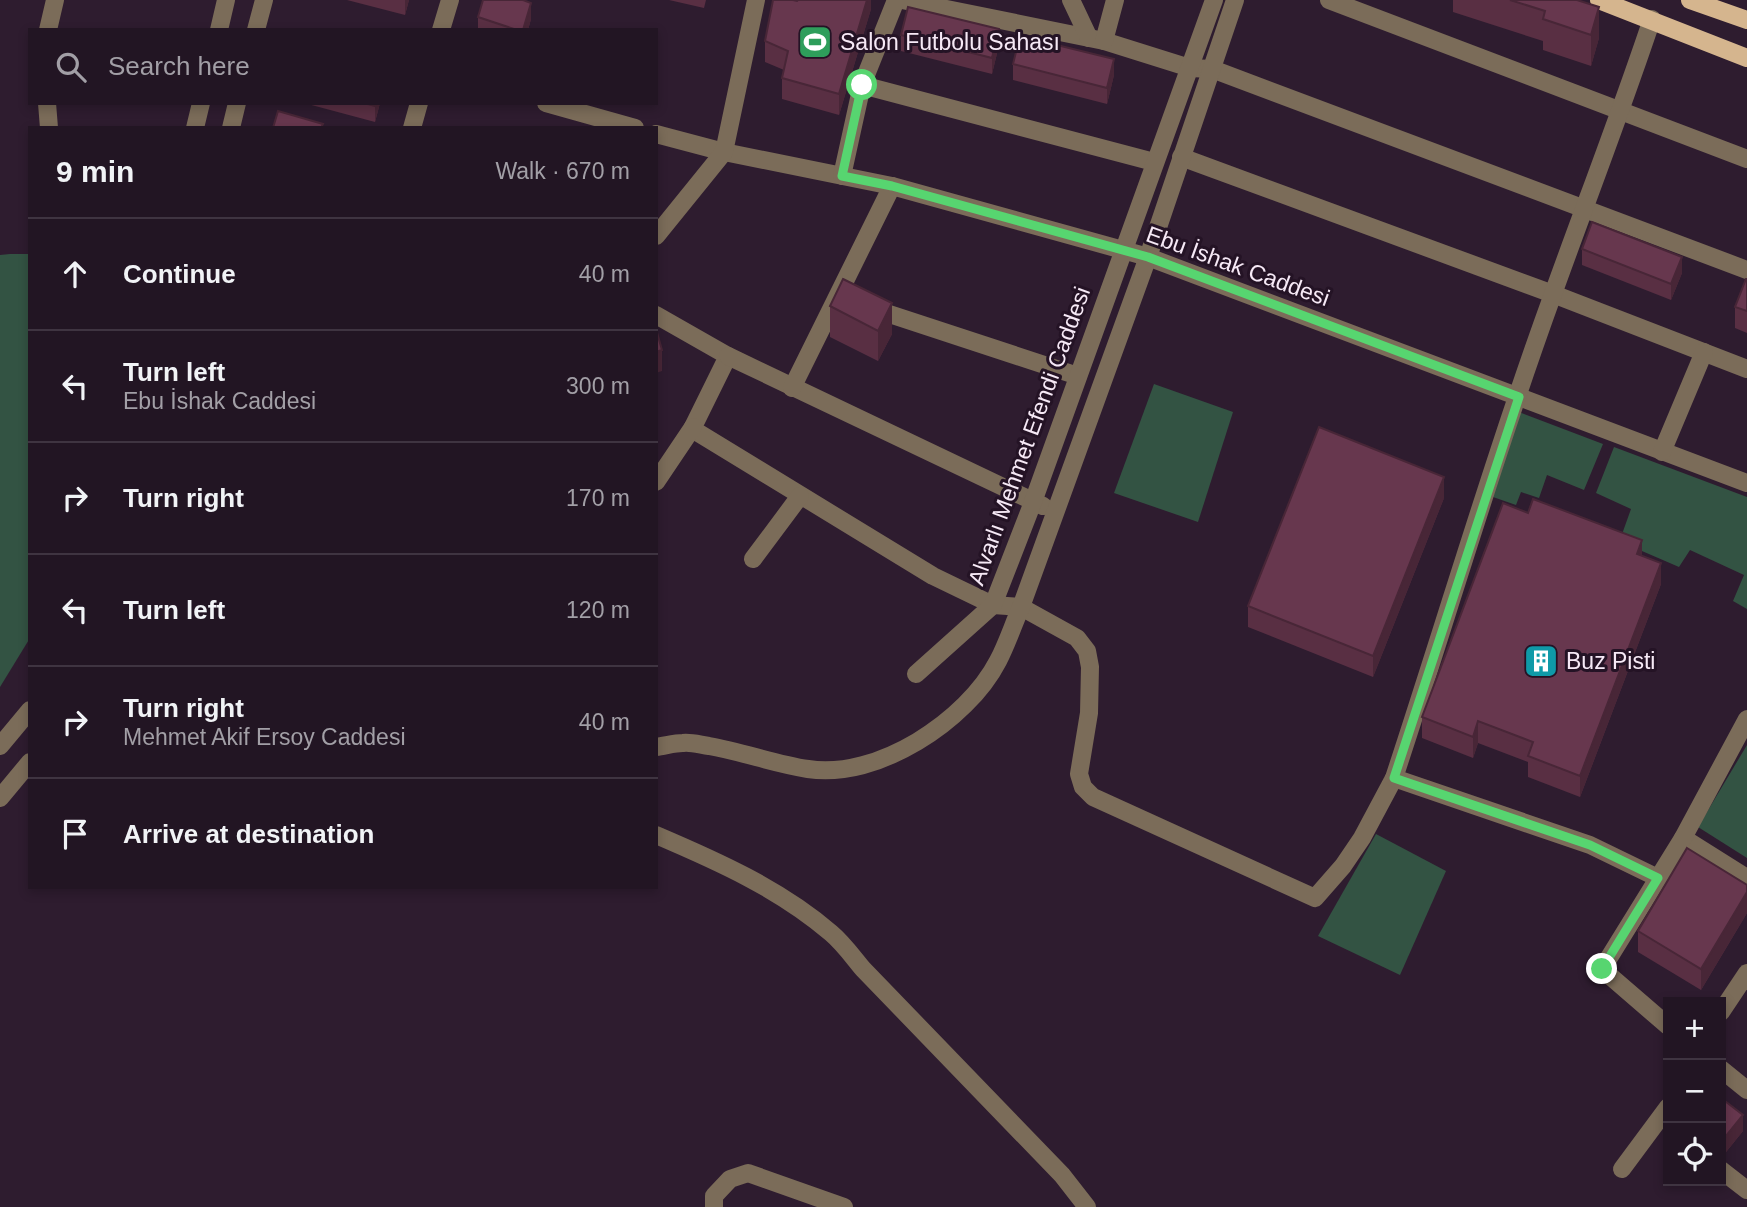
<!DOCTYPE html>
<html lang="en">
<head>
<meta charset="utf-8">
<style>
  :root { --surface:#221523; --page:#2a1e2b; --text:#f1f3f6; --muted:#a29fa6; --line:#3f3441 }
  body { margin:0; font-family:Helvetica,sans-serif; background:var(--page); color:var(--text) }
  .controls { position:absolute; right:21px; bottom:21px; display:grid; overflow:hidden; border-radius:0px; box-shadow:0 4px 10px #0003 }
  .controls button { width:63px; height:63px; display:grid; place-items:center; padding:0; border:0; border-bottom:2px solid var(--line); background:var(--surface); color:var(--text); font:35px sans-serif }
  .stop { position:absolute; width:21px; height:21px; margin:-16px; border:5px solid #57d570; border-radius:50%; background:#fff }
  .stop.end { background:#57d570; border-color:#fff; box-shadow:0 2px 7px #0008 }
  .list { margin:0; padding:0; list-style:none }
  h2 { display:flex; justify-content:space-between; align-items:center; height:91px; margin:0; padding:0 28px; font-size:30px }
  h2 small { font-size:23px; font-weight:400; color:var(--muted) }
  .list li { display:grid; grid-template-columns:46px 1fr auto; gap:21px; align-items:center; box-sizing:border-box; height:112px; padding:0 28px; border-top:2px solid var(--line) }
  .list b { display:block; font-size:26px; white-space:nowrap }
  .list p { margin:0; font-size:23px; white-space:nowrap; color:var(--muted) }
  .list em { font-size:23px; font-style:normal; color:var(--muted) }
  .icon { flex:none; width:38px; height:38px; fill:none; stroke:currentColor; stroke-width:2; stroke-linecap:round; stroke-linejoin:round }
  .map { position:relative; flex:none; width:1747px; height:1207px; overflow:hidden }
  .search { position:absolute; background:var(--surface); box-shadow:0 4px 10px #0003; left:28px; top:28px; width:630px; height:77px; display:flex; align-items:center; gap:18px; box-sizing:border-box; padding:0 24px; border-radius:0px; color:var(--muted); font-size:26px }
  .panel { position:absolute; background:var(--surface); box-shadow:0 4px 10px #0003; left:28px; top:126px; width:630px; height:763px; border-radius:0px }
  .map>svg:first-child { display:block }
  .green { fill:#335343 }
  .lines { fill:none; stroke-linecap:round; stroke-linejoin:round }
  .minor { stroke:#7b6c59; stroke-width:18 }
  .major { stroke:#d5b58e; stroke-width:18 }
  .wall { fill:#592f43 }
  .shaded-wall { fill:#482637 }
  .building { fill:#67374e; stroke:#482637; stroke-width:2 }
  .route { stroke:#57d570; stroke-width:9 }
  .labels { text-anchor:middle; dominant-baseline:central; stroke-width:6; stroke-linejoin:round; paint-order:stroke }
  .poi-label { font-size:23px; fill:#f6e9f6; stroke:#241325; text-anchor:start }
  .street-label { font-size:23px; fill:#f6e9f6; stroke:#241325 }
</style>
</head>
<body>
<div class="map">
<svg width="1747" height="1207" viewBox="0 0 1747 1207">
  <rect width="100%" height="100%" fill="#2e1c2f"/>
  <g class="green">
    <path d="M10 254H30V638L0 687V255Z"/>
    <path d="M1154 384 1233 412 1198 522 1114 493Z"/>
    <path d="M1511 409 1603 444 1584 490 1547 475 1539 498 1521 492 1516 505 1493 497Z"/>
    <path d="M1614 447 1747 497V609L1733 601 1744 575 1690 550 1679 567 1635 548 1621 537 1631 509 1596 493Z"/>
    <path d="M1747 745V858L1698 827Z"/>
    <path d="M1376 834 1446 871 1400 975 1318 936Z"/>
  </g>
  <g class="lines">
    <g class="minor">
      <path d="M902 0 1104 41 1190 68 1212 69 1747 270"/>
      <path d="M1071 0 1089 38"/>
      <path d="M1329 0 1747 159"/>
      <path d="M48 30 55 0"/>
      <path d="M219 30 226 0"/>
      <path d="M256 30 264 0"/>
      <path d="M441 30 450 0"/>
      <path d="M1104 41 1115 0"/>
      <path d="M862 85 1154 162"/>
      <path d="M47 103 49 128"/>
      <path d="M546 103 635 128"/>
      <path d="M195 128 201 103"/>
      <path d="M231 128 237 103"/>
      <path d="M412 128 419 103"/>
      <path d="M656 134 724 152 892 186 1148 257 1747 483"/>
      <path d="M1181 157 1553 294 1747 369"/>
      <path d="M842 176 862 85 896 0"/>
      <path d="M656 236 724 152 756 0"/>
      <path d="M868 307 1078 376"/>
      <path d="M656 315 728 356 693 427 697 432 933 576 993 605 1021 607 1077 638 1087 651 1090 667 1089 713 1079 774 1083 787 1093 797 1315 898 1343 866 1362 838 1394 778C1447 617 1495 454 1553 294 1586 202 1621 112 1652 19"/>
      <path d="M728 356 1043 506"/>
      <path d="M792 388 892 186"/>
      <path d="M1662 452 1704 352"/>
      <path d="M656 482 693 427"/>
      <path d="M753 559 800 496"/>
      <path d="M916 674 993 605 1033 502 1214 0"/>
      <path d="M0 746 30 710"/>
      <path d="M656 747C665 746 674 743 683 743 691 742 701 745 709 746 743 752 775 764 808 769 877 780 967 721 998 661 1007 644 1013 625 1021 607L1148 257 1235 0"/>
      <path d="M1394 778 1590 845 1658 878"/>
      <path d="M0 798 30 762"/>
      <path d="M656 835C717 861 780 889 831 933 843 943 853 957 863 969L1062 1175 1087 1207"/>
      <path d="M1683 838 1747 878"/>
      <path d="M1721 1012 1747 973"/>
      <path d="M1668 1026 1602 969 1683 838 1747 719"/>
      <path d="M1721 1069 1747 1090"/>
      <path d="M1622 1169 1668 1107"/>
      <path d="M1721 1170 1747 1190"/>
      <path d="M714 1207V1196L730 1179 748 1173 844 1207"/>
    </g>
    <g class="major">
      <path d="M1599 0 1747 58"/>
      <path d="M1690 0 1747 20"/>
    </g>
  </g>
  <g class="wall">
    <path d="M347 0H409L405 15Z"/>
    <path d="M669 0H706L704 8Z"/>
    <path d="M871 0V9L839 115 782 99V78L784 70 765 62V41L797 1Z"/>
    <path d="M1453 0H1577L1599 38 1591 66 1543 50V41L1453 12Z"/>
    <path d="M478 17 531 19 528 30H478Z"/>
    <path d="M901 35 999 45 992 74 901 51Z"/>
    <path d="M1013 64 1114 75 1107 104 1013 80Z"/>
    <path d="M304 103H380L375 122Z"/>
    <path d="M1582 249 1682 273 1671 300 1582 265Z"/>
    <path d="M1747 279V333L1735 328V307Z"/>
    <path d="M830 306 892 334 878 361 830 337Z"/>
    <path d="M1444 498 1373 677 1248 627V606Z"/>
    <path d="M1642 556 1661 584 1580 797 1528 777V762L1478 743 1473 758 1422 738V717Z"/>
    <path d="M1747 885V913L1701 990 1638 952V931Z"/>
    <path d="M1721 1098 1743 1131 1726 1152 1721 1147Z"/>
  </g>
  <g class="shaded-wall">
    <path d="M405 0H409L405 15Z"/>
    <path d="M867 0H871V9L839 115V94Z"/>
    <path d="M531 3V19L528 30H523Z"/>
    <path d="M1599 7V38L1591 66V35Z"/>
    <path d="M999 29V45L992 74V58Z"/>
    <path d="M1114 59V75L1107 104V88Z"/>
    <path d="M376 103H380L375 122V106Z"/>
    <path d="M1682 257V273L1671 300V284Z"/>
    <path d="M892 303V334L878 361V331Z"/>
    <path d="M662 350V371L656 373V352Z"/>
    <path d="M1444 477V498L1373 677V656Z"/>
    <path d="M1642 540V562L1637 554Z"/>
    <path d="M1661 563V584L1580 797V776Z"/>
    <path d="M1478 721V743L1473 758V737Z"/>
    <path d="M1747 892V913L1701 990V969Z"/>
    <path d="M1743 1115V1131L1726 1152V1136Z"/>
  </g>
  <g class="building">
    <path d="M483 0H523L531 3 523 30H517L478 17Z"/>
    <path d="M773 0H793L797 1 798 0H867L839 94 782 78 788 51 765 41Z"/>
    <path d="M1510 0H1577L1599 7 1591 35 1543 19 1545 11Z"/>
    <path d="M908 7 999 29 992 58 901 35Z"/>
    <path d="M1020 36 1114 59 1107 88 1013 64Z"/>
    <path d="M364 103H376L375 106Z"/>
    <path d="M278 111 323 124 321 128H273Z"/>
    <path d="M1592 222 1682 257 1671 284 1582 249Z"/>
    <path d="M843 279 892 303 878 331 830 306Z"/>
    <path d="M1746 279H1747V311L1735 307Z"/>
    <path d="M656 329 662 350 656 352Z"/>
    <path d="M1319 427 1444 477 1373 656 1248 606Z"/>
    <path d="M1533 499 1642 540 1637 554 1661 563 1580 776 1528 756 1533 742 1478 721 1473 737 1422 717 1503 503 1528 513Z"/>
    <path d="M1687 848 1747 885V892L1701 969 1638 931Z"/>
    <path d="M1721 1098 1743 1115 1726 1136 1721 1131Z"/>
  </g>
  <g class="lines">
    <path class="route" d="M862 85 842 176 892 186 1148 257 1519 397 1394 778 1590 845 1658 878 1602 969"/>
  </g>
  <defs>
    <g id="stadium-square" transform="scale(1.75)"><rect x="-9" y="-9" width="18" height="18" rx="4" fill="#2e9e5b" stroke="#241325"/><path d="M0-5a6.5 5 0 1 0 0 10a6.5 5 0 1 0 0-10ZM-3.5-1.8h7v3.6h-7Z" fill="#fff"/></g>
    <g id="building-square" transform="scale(1.75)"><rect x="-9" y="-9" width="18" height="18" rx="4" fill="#0f9aa8" stroke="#241325"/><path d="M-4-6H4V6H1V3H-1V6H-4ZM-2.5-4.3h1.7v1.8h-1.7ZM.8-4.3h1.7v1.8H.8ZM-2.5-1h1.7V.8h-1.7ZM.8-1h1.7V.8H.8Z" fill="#fff"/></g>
  </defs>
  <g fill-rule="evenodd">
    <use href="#stadium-square" x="815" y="42"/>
    <use href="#building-square" x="1541" y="661"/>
  </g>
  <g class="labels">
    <g class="poi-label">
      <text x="840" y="42">Salon Futbolu Sahası</text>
      <text x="1566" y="661">Buz Pisti</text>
    </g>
    <g class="street-label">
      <text transform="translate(1238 266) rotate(20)">Ebu İshak Caddesi</text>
      <text transform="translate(1029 436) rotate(-70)">Alvarlı Mehmet Efendi Caddesi</text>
    </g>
  </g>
</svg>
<div class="controls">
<button>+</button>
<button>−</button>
<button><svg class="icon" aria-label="locate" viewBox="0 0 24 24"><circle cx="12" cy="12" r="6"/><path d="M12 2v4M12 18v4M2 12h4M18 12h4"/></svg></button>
</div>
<div class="stop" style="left:862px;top:85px"></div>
<div class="stop end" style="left:1602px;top:969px"></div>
<div class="search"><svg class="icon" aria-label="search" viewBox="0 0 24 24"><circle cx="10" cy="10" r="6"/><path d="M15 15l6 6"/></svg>Search here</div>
<section class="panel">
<h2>9 min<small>Walk · 670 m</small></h2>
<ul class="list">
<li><svg class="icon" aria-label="ahead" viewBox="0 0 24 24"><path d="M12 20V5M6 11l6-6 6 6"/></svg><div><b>Continue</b></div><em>40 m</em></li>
<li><svg class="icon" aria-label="left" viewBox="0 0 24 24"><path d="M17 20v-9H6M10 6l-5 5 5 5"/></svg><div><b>Turn left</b><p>Ebu İshak Caddesi</p></div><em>300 m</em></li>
<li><svg class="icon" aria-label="right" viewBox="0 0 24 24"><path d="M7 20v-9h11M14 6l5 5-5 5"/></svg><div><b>Turn right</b></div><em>170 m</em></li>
<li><svg class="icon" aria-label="left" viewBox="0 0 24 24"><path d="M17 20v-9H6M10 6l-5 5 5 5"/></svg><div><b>Turn left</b></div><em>120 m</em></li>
<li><svg class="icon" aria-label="right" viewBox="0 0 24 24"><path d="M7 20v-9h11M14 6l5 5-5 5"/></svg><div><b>Turn right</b><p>Mehmet Akif Ersoy Caddesi</p></div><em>40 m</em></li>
<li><svg class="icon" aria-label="arrive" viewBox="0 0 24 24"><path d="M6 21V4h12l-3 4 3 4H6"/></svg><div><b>Arrive at destination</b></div></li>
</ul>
</section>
</div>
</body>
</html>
